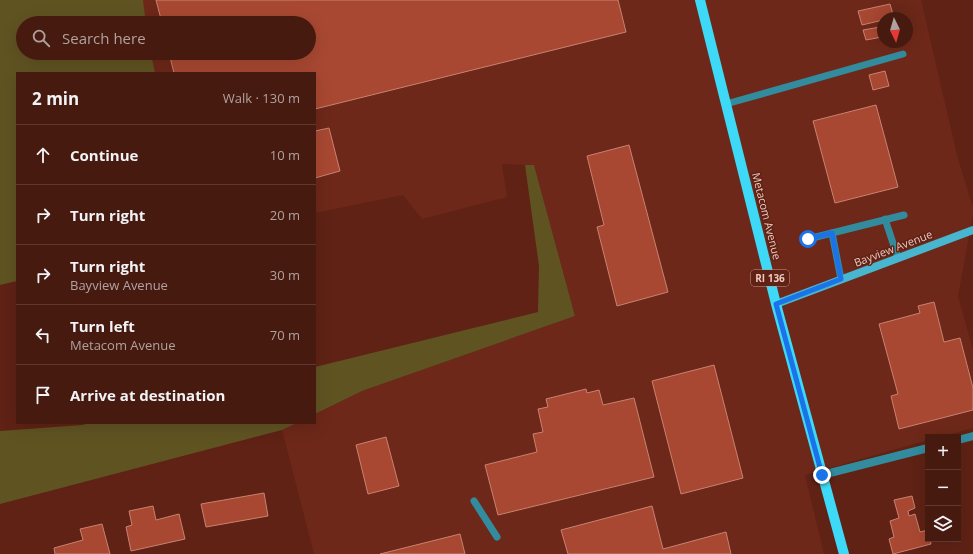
<!DOCTYPE html>
<html lang="en">
<head>
<meta charset="utf-8">
<style>
  :root { --surface:#471a10; --page:#51271e; --text:#f1f3f6; --muted:#b0a19f; --line:#5f3830 }
  body { margin:0; font-family:"Open Sans",sans-serif; background:var(--page); color:var(--text) }
  .controls { position:absolute; right:12px; bottom:12px; display:grid; overflow:hidden; border-radius:0px; box-shadow:0 4px 16px #0002 }
  .controls button { width:36px; height:36px; display:grid; place-items:center; padding:0; border:0; border-bottom:1px solid var(--line); background:var(--surface); color:var(--text); font:20px sans-serif }
  .compass { position:absolute; left:877px; top:12px; width:36px; height:36px; border-radius:50%; background:var(--surface); box-shadow:0 4px 16px #0002; rotate:175deg }
  .stop { position:absolute; width:12px; height:12px; margin:-9px; border:3px solid #1a73e8; border-radius:50%; background:#fff }
  .stop.end { background:#1a73e8; border-color:#fff; box-shadow:0 1px 4px #0008 }
  .list { margin:0; padding:0; list-style:none }
  h2 { display:flex; justify-content:space-between; align-items:center; height:52px; margin:0; padding:0 16px; font-size:17px }
  h2 small { font-size:13px; font-weight:400; color:var(--muted) }
  .list li { display:grid; grid-template-columns:26px 1fr auto; gap:12px; align-items:center; box-sizing:border-box; height:60px; padding:0 16px; border-top:1px solid var(--line) }
  .list b { display:block; font-size:15px; white-space:nowrap }
  .list p { margin:0; font-size:13px; white-space:nowrap; color:var(--muted) }
  .list em { font-size:13px; font-style:normal; color:var(--muted) }
  .icon { flex:none; width:22px; height:22px; fill:none; stroke:currentColor; stroke-width:2; stroke-linecap:round; stroke-linejoin:round }
  .map { position:relative; flex:none; width:973px; height:554px; overflow:hidden }
  .search { position:absolute; background:var(--surface); box-shadow:0 4px 16px #0002; left:16px; top:16px; width:300px; height:44px; display:flex; align-items:center; gap:10px; box-sizing:border-box; padding:0 14px; border-radius:22px; color:var(--muted); font-size:15px }
  .panel { position:absolute; background:var(--surface); box-shadow:0 4px 16px #0002; left:16px; top:72px; width:300px; height:352px; border-radius:0px }
  .map>svg:first-child { display:block }
  .built { fill:#6d2819; fill-rule:evenodd }
  .green { fill:#605322 }
  .building { fill:#a84832; stroke:#c98271 }
  .lines { fill:none; stroke-linecap:round; stroke-linejoin:round }
  .service { stroke:#338b9e; stroke-width:7 }
  .minor { stroke:#338b9e; stroke-width:8 }
  .secondary { stroke:#47b6ce; stroke-width:8 }
  .primary { stroke:#3dd9f7; stroke-width:10 }
  .route { stroke:#1a73e8; stroke-width:5 }
  .labels { text-anchor:middle; dominant-baseline:central; stroke-width:3; stroke-linejoin:round; paint-order:stroke }
  .shield { fill:#5f2215; stroke:#c4978c; stroke-width:1 }
  .shield-label { font-size:10px; font-weight:bold; fill:#efc9bf }
  .street-label { font-size:11px; fill:#efc9bf; stroke:#5f2215 }
</style>
</head>
<body>
<div class="map">
<svg width="973" height="554" viewBox="0 0 973 554">
  <rect width="100%" height="100%" fill="#5f2215"/>
  <path class="built" d="M143 0H921L957 155 973 208V214L958 296 973 350V428L940 437H928V440L805 475 824 554H314L282 430 297 423H315V414L362 391 575 316 534 165 502 164 507 197 422 219 403 195 315 213V73H155L151 53H309V23H146ZM883 18H907V42H883Z"/>
  <g class="green">
    <path d="M0 0H143L146 23H23V53H151L155 73H17V281L0 285Z"/>
    <path d="M525 165H534L575 316 362 391 315 414V367L538 312 539 266Z"/>
    <path d="M91 423H297L282 430 0 504V431L82 425Z"/>
  </g>
  <g class="building">
    <path d="M156 0H618L626 32 315 109V73H174L169 53H309V23H162Z"/>
    <path d="M890 4 894 18H883V20L862 25 858 11Z"/>
    <path d="M880 27 882 37 866 40 863 30Z"/>
    <path d="M885 71 889 86 873 90 869 75Z"/>
    <path d="M876 105 898 187 835 203 813 121Z"/>
    <path d="M329 128 340 171 315 178V131Z"/>
    <path d="M629 145 668 292 617 306 597 227 604 225 587 156Z"/>
    <path d="M934 302 944 342 960 338 973 388V410L899 429 891 396 898 394 879 324 920 313 918 306Z"/>
    <path d="M714 365 743 478 681 494 652 381Z"/>
    <path d="M586 389 587 393 599 390 603 405 634 398 654 477 498 515 485 465 537 452 533 434 543 432 538 409 548 407 546 399Z"/>
    <path d="M386 437 399 486 368 494 356 445Z"/>
    <path d="M264 493 268 516 206 527 201 504Z"/>
    <path d="M912 496 915 508 908 511 909 516 915 514 920 532 928 530V539H930L931 544 893 554 889 539 894 537 890 521 899 518 894 500Z"/>
    <path d="M153 506 156 520 179 514 185 539 131 551 126 527 132 525 129 511Z"/>
    <path d="M652 506 663 549 726 532 731 554H568L561 530Z"/>
    <path d="M102 524 110 554H55L54 548 83 540 80 529Z"/>
    <path d="M460 534 465 554H380Z"/>
  </g>
  <g class="lines">
    <g class="service">
      <path d="M726 104 903 54"/>
      <path d="M885 219 898 258"/>
      <path d="M832 233 841 279"/>
      <path d="M808 239 904 215"/>
      <path d="M474 501 497 537"/>
    </g>
    <g class="minor">
      <path d="M958 440 973 436"/>
      <path d="M822 475 928 448"/>
    </g>
    <path class="secondary" d="M776 304 973 230"/>
    <path class="primary" d="M700 0 776 304 844 554"/>
  </g>
  <g class="lines">
    <path class="route" d="M808 239 832 233 841 279 776 304 822 475"/>
  </g>
  <g class="labels">
    <rect class="shield" x="751" y="270" width="38" height="16" rx="3"/>
    <g class="shield-label">
      <text x="770" y="278">RI 136</text>
    </g>
    <g class="street-label">
      <text transform="translate(767 216) rotate(76)">Metacom Avenue</text>
      <text transform="translate(893 248) rotate(-21)">Bayview Avenue</text>
    </g>
  </g>
</svg>
<div class="controls">
<button>+</button>
<button>−</button>
<button><svg class="icon" aria-label="layers" viewBox="0 0 24 24"><path d="M12 4l9 5-9 5-9-5zM3 14l9 5 9-5"/></svg></button>
</div>
<svg class="compass" viewBox="-18 -18 36 36"><path d="M0-13l5 13h-10z" fill="#e53935"/><path d="M0 13l5-13h-10z" fill="#b0a19f"/></svg>
<div class="stop" style="left:808px;top:239px"></div>
<div class="stop end" style="left:822px;top:475px"></div>
<div class="search"><svg class="icon" aria-label="search" viewBox="0 0 24 24"><circle cx="10" cy="10" r="6"/><path d="M15 15l6 6"/></svg>Search here</div>
<section class="panel">
<h2>2 min<small>Walk · 130 m</small></h2>
<ul class="list">
<li><svg class="icon" aria-label="ahead" viewBox="0 0 24 24"><path d="M12 20V5M6 11l6-6 6 6"/></svg><div><b>Continue</b></div><em>10 m</em></li>
<li><svg class="icon" aria-label="right" viewBox="0 0 24 24"><path d="M7 20v-9h11M14 6l5 5-5 5"/></svg><div><b>Turn right</b></div><em>20 m</em></li>
<li><svg class="icon" aria-label="right" viewBox="0 0 24 24"><path d="M7 20v-9h11M14 6l5 5-5 5"/></svg><div><b>Turn right</b><p>Bayview Avenue</p></div><em>30 m</em></li>
<li><svg class="icon" aria-label="left" viewBox="0 0 24 24"><path d="M17 20v-9H6M10 6l-5 5 5 5"/></svg><div><b>Turn left</b><p>Metacom Avenue</p></div><em>70 m</em></li>
<li><svg class="icon" aria-label="arrive" viewBox="0 0 24 24"><path d="M6 21V4h12l-3 4 3 4H6"/></svg><div><b>Arrive at destination</b></div></li>
</ul>
</section>
</div>
</body>
</html>
